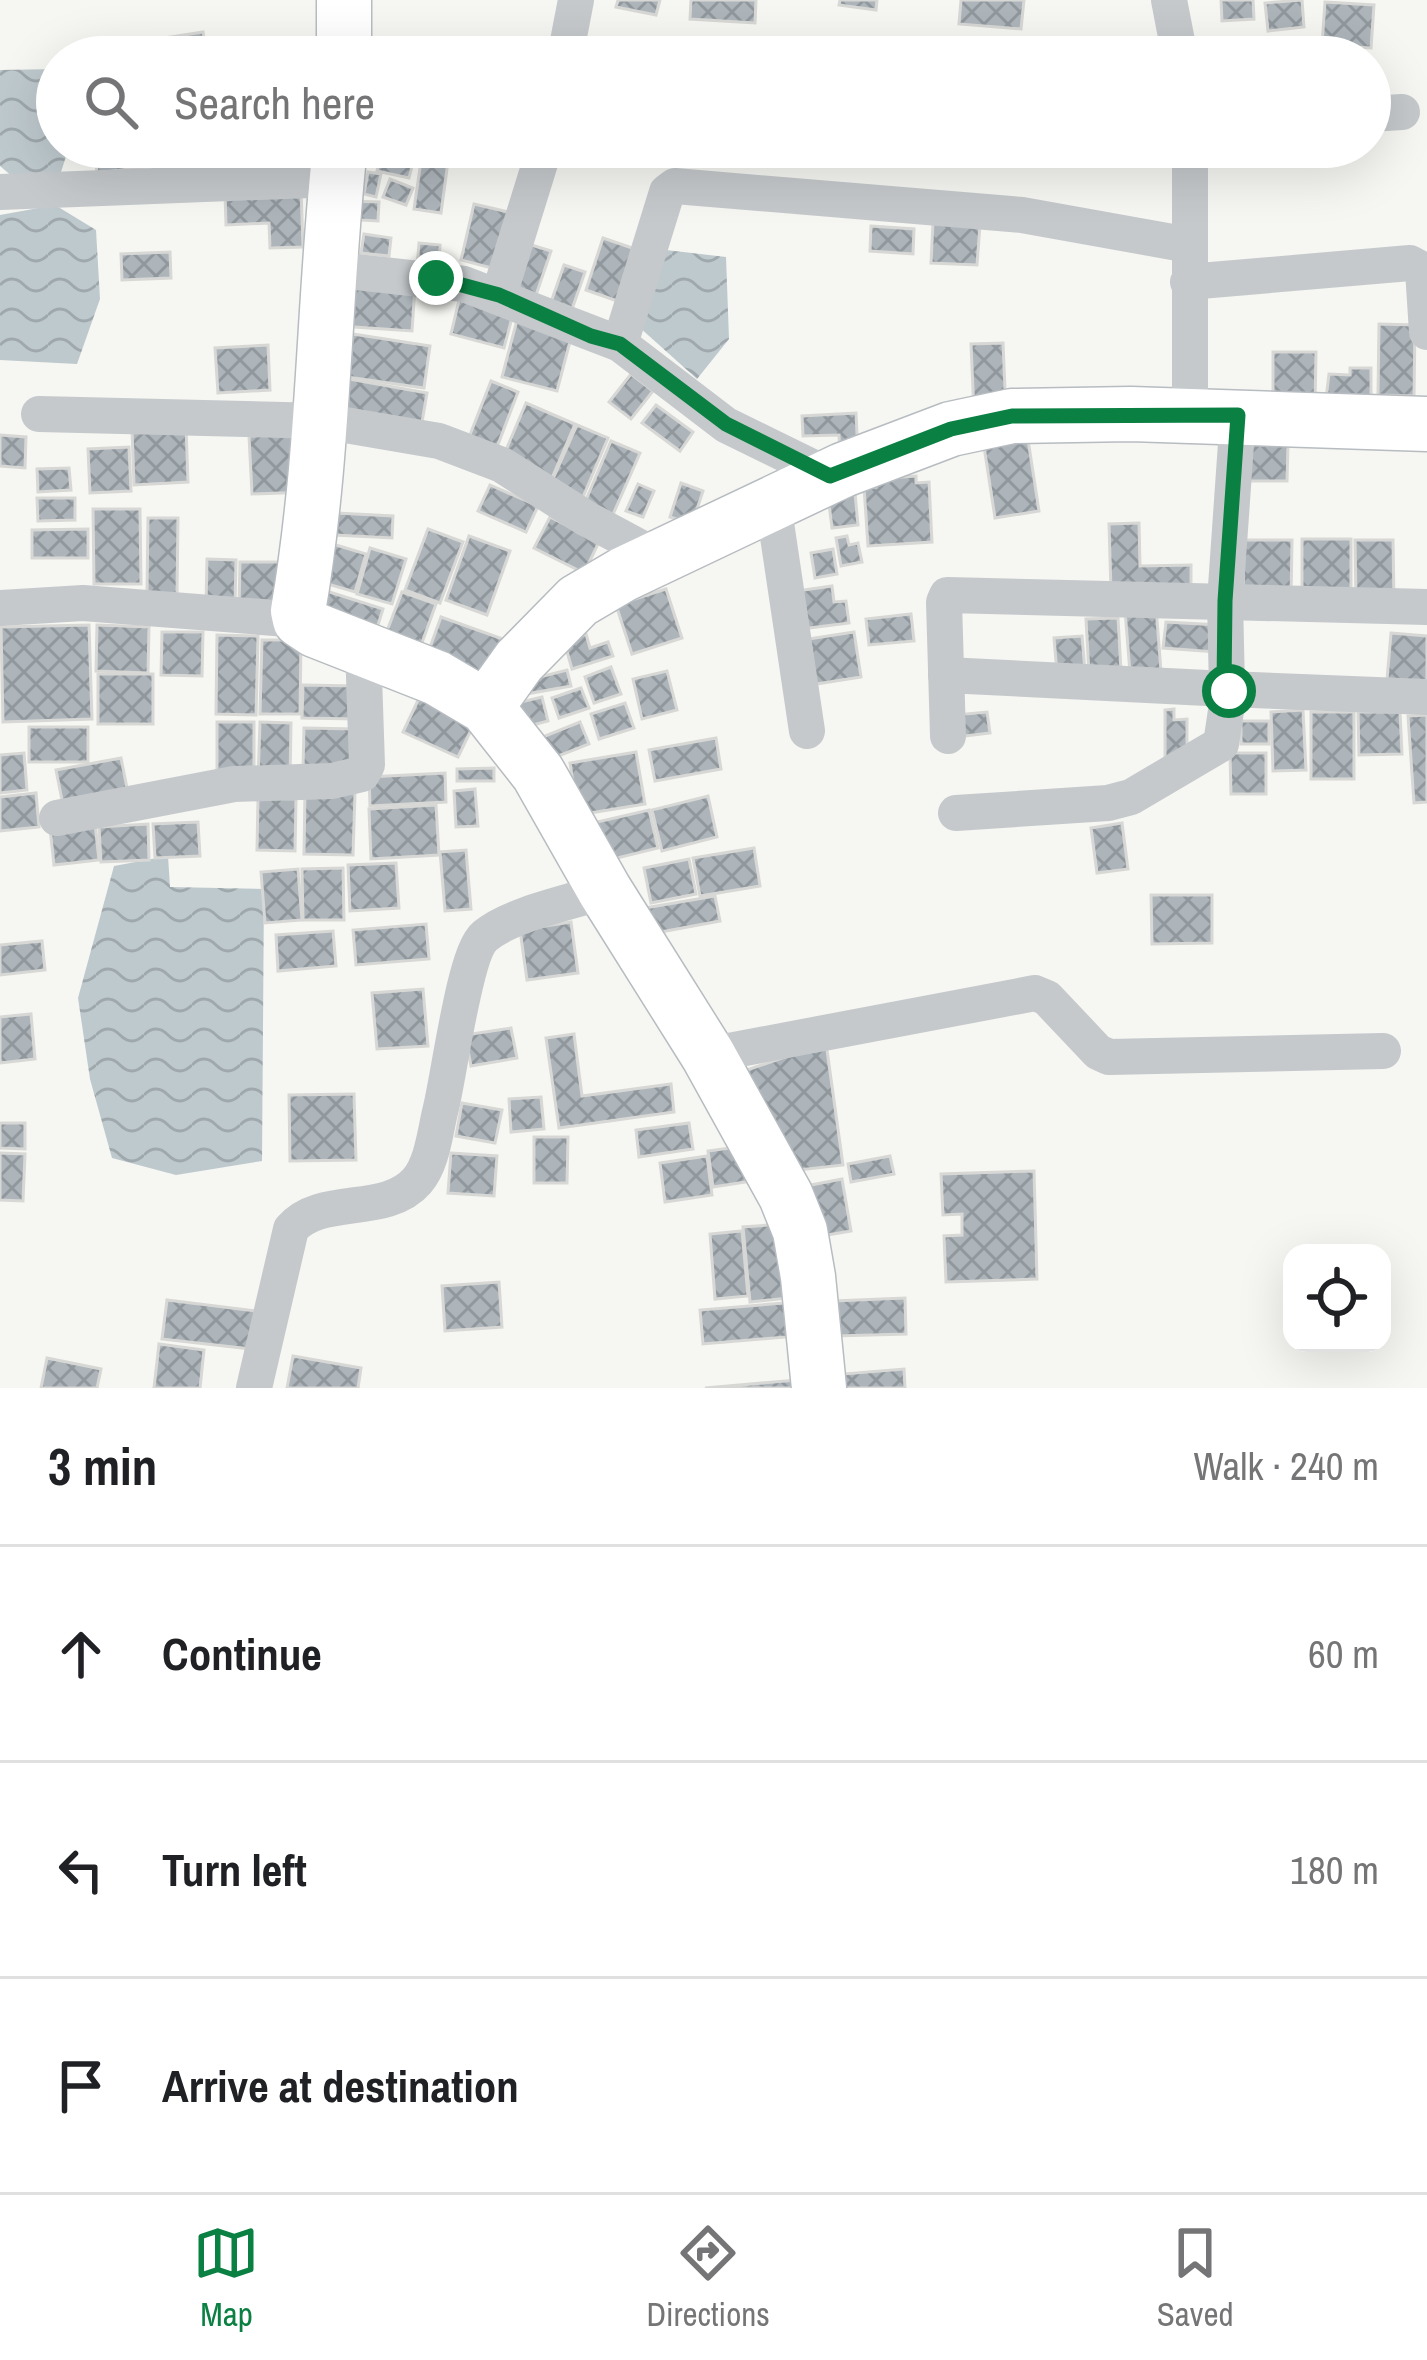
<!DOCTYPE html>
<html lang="en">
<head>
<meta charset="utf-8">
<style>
  :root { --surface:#fff; --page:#f2f2f2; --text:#202124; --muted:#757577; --line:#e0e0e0; --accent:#0b8043 }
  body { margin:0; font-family:"Archivo Narrow",sans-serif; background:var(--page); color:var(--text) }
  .controls { position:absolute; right:36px; bottom:36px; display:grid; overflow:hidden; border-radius:24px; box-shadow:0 12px 48px #0002 }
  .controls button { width:108px; height:108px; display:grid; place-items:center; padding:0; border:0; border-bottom:3px solid var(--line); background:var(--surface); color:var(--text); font:60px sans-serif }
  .stop { position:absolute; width:36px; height:36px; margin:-27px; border:9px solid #0b8043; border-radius:50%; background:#fff }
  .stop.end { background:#0b8043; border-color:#fff; box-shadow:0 3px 12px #0008 }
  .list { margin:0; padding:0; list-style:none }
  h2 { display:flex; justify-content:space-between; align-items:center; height:156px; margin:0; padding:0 48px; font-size:51px }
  h2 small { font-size:39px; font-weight:400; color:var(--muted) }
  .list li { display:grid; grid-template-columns:78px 1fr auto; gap:36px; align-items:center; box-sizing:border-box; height:216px; padding:0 48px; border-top:3px solid var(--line) }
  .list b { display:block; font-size:45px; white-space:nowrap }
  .list em { font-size:39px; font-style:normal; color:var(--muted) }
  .icon { flex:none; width:66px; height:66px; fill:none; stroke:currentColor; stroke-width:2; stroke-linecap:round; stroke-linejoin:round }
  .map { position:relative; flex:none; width:1427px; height:1388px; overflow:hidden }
  .search { position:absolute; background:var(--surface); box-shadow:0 12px 48px #0002; left:36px; right:36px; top:36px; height:132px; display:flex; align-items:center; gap:30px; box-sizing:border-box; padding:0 42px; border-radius:66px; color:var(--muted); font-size:45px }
  .sheet { height:804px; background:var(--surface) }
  nav { display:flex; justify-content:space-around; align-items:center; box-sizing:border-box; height:168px; border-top:3px solid var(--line); background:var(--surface); font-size:33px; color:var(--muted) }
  nav a { display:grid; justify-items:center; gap:6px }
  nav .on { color:var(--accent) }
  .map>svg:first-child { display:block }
  .water { fill:url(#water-waves) }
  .building { fill:url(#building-cross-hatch); stroke:#d7d8d5; stroke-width:3 }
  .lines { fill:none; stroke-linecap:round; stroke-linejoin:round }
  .secondary-casing { stroke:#b7bcc1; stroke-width:57 }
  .street { stroke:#c5c9cc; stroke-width:36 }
  .secondary { stroke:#fff; stroke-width:54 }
  .route { stroke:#0b8043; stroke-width:15 }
</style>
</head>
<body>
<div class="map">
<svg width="1427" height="1388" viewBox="0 0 1427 1388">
  <defs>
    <pattern id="water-waves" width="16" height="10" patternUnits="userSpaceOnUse" patternTransform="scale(3)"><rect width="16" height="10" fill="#bec9ce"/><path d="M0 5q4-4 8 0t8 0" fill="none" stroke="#9ea8ad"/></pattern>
    <pattern id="building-cross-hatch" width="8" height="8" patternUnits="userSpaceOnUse" patternTransform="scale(3)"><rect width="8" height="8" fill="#adb5bb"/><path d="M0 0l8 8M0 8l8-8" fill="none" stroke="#90989e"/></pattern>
  </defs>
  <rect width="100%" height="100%" fill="#f6f6f2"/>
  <g class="water">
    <path d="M57 69V147H69L61 172 14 178 0 166V70Z"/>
    <path d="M55 205 96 230 100 299 77 364 0 360V215Z"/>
    <path d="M666 250 726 257 729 339 697 379 638 326Z"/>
    <path d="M168 856 170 887 264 889 262 1161 176 1175 112 1158 90 1079 78 998 114 866Z"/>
  </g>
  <g class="building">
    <path d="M618 0H660L656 15 616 7Z"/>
    <path d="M691 0H756L755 23 690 19Z"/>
    <path d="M840 0H877L876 10 839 5Z"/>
    <path d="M961 0H1024L1021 29 959 24Z"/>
    <path d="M1221 0H1253L1254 19 1222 21Z"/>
    <path d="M1302 0 1304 27 1268 31 1265 3Z"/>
    <path d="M1325 2 1374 5 1371 48 1322 45Z"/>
    <path d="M203 32 207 57H142L139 42Z"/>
    <path d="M509 44 550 52 549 57H507Z"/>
    <path d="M94 147H143L146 167 97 173Z"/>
    <path d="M278 147H326V163L278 162Z"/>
    <path d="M383 147 416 150 409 178 377 171Z"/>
    <path d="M423 147H450L441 213 414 209Z"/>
    <path d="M368 172 381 174 376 197 364 194Z"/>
    <path d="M390 179 413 188 406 205 383 197Z"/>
    <path d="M301 189 303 247 270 248 269 223 226 225 225 193Z"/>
    <path d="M346 201 379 202 378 221 345 219Z"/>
    <path d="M474 204 517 214 503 271 461 260Z"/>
    <path d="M933 222 980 225 977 265 931 263Z"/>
    <path d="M871 226 914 229 913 254 870 251Z"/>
    <path d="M364 234 391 238 389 256 361 253Z"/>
    <path d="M603 238 641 251 623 303 586 290Z"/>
    <path d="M419 243 440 245 439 268 417 267Z"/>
    <path d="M525 243 551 251 534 301 509 292Z"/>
    <path d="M170 252 171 278 122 280 121 254Z"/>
    <path d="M564 265 585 272 570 315 549 308Z"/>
    <path d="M343 282 415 287 412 331 340 326Z"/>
    <path d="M459 300 513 314 504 348 451 334Z"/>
    <path d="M517 320 572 334 557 391 502 377Z"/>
    <path d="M1379 324 1415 325 1414 396 1378 395Z"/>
    <path d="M353 334 430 346 424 388 347 377Z"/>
    <path d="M1003 343 1006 412 974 413 971 344Z"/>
    <path d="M268 345 270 390 218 393 215 348Z"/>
    <path d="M1273 352H1316L1315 407H1273Z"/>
    <path d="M1350 368H1371V416L1324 415 1329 374 1350 375Z"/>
    <path d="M631 374 653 391 631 419 609 402Z"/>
    <path d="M349 379 427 393 420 434 342 420Z"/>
    <path d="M491 381 518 392 494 455 466 445Z"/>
    <path d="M526 403 575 424 552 478 503 457Z"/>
    <path d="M656 405 693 432 680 451 642 423Z"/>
    <path d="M856 413 858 454 840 455 839 435 803 436 802 416Z"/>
    <path d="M577 425 608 438 580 504 548 490Z"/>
    <path d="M186 426 188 482 134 485 132 429Z"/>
    <path d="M305 433 307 492 252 494 249 436Z"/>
    <path d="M1027 433 1039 511 995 518 983 440Z"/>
    <path d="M0 435 26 437 25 468 0 466Z"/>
    <path d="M611 441 640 453 611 519 583 507Z"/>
    <path d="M1246 444 1288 445 1287 481H1246Z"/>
    <path d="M129 447 131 491 90 493 88 449Z"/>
    <path d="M69 468 71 490 38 492 37 469Z"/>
    <path d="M916 476V483L929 482 932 542 868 546 864 487H876L875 479Z"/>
    <path d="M681 483 703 491 692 524 670 517Z"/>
    <path d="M638 484 654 491 643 517 626 511Z"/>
    <path d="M490 485 538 506 526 532 478 511Z"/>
    <path d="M855 493 858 525 832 528 828 496Z"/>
    <path d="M37 498H75V520L38 521Z"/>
    <path d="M93 509H140L141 584H94Z"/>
    <path d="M336 513 393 516 392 538 335 535Z"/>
    <path d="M550 517 599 542 584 573 534 548Z"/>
    <path d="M148 518H178L177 594 147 593Z"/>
    <path d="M1139 523 1140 566 1191 565V589L1111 591 1109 524Z"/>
    <path d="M88 529V558H32V530Z"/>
    <path d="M428 529 463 542 440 603 405 590Z"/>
    <path d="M469 536 510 551 487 615 446 600Z"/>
    <path d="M847 536 849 545 858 543 862 562 841 566 836 538Z"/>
    <rect x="1302" y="539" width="49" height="58"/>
    <path d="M1244 540H1292L1291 599H1243Z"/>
    <path d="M1355 540H1393L1394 600 1356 601Z"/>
    <path d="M326 542 366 554 355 592 314 580Z"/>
    <path d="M370 548 406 559 392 604 357 594Z"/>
    <path d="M833 549 837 574 815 578 811 553Z"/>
    <path d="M207 559 236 560 235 605 206 604Z"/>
    <path d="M240 562H283L282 610 239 609Z"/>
    <path d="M832 586 834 602 846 601 849 623 801 629 797 591Z"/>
    <path d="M317 588 383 609 372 644 305 623Z"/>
    <path d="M666 589 682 638 632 654 616 605Z"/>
    <path d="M402 592 436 604 415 662 380 649Z"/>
    <path d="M1156 607 1161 671 1130 673 1125 610Z"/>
    <path d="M911 614 914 641 869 645 866 619Z"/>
    <path d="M441 617 511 642 495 686 425 661Z"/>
    <path d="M1118 618 1121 671 1089 673 1086 619Z"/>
    <path d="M1166 622 1218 625 1216 652 1163 648Z"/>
    <path d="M89 625 92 719 3 722 1 627Z"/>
    <path d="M97 625 149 627 148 673 96 671Z"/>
    <path d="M162 632H203L202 676 161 675Z"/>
    <path d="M854 632 861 677 810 685 802 640Z"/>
    <path d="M1391 633 1427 636V695L1386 691Z"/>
    <path d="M586 634 590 648 608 642 613 656 572 669 564 641Z"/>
    <path d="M217 635 258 636 256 715 216 714Z"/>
    <path d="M1082 636 1085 671 1057 673 1054 638Z"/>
    <path d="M262 640H301L300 714H260Z"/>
    <path d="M540 662 544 676 567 670 571 686 515 696Z"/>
    <path d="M611 667 621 694 594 703 585 677Z"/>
    <path d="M667 671 677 710 642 719 633 679Z"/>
    <rect x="98" y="674" width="55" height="50"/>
    <path d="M303 685 357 686 356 719 302 718Z"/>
    <path d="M581 688 589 708 559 718 552 698Z"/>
    <path d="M421 694 476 720 458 757 403 732Z"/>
    <path d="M542 697 548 721 511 731 504 706Z"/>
    <path d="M625 703 634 728 599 739 591 714Z"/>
    <path d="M1174 709V720L1187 719V763H1165V710Z"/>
    <path d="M1303 710 1306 770 1273 771 1271 712Z"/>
    <path d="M987 712 990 733 956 737 954 715Z"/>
    <rect x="1311" y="712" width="43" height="67"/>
    <path d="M1358 712H1400L1402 754 1359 755Z"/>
    <path d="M1427 715V802L1414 803 1408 716Z"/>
    <rect x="1241" y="721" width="28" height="23"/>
    <rect x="217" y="722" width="37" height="60"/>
    <path d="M260 722 291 723 290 781H258Z"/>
    <path d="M580 722 589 744 543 762 535 740Z"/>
    <rect x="29" y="727" width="59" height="35"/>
    <path d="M304 728 356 729V769L303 768Z"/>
    <path d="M716 738 721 769 655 781 649 750Z"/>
    <path d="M636 752 645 804 578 815 570 763Z"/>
    <path d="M24 753 27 790 0 793V755Z"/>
    <path d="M1230 753H1266V794H1231Z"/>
    <path d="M121 758 130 803 65 815 56 770Z"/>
    <path d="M494 768V781H457V769Z"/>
    <path d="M445 773 446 802 370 806 369 777Z"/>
    <path d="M475 789 478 826 456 827 454 791Z"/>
    <path d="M305 792 355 793 353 855 304 854Z"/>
    <path d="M36 793 39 827 0 831V797Z"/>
    <path d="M708 796 717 837 662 851 652 810Z"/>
    <path d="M258 798 296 799 295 851 257 850Z"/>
    <path d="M436 805 439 855 371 859 369 809Z"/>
    <path d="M649 810 658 848 593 864 584 825Z"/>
    <path d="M198 822 200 856 155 858 153 824Z"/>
    <path d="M1122 823 1128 869 1097 873 1091 828Z"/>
    <path d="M95 824 99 860 54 865 50 828Z"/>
    <path d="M148 824 149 860 101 862 99 827Z"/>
    <path d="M754 848 760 886 700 896 693 858Z"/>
    <path d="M466 850 471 909 445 911 440 852Z"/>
    <path d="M689 859 696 894 651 903 644 868Z"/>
    <path d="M396 863 399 908 350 911 348 865Z"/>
    <path d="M343 868 344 920H303L302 869Z"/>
    <path d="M298 869 302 920 265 923 261 872Z"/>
    <path d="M1151 895H1212V943L1152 944Z"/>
    <path d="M715 896 720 921 650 934 645 908Z"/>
    <path d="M571 922 578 973 527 980 520 930Z"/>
    <path d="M426 924 429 959 356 965 353 930Z"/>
    <path d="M333 931 336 966 278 971 276 935Z"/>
    <path d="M42 941 45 970 0 975V945Z"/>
    <path d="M423 989 428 1046 377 1049 372 993Z"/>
    <path d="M31 1014 35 1059 0 1063V1017Z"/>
    <path d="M511 1028 517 1058 471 1066 465 1035Z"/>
    <path d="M574 1034 582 1096 671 1084 674 1112 559 1128 546 1038Z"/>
    <path d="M826 1043 843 1165 799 1170 738 1073Z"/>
    <path d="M354 1094 356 1160 290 1161 289 1095Z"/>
    <path d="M541 1097 544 1129 511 1132 509 1099Z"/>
    <path d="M462 1103 502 1110 495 1143 456 1136Z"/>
    <path d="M0 1123H25V1149L0 1148Z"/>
    <path d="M689 1123 693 1149 639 1157 636 1130Z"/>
    <path d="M534 1137H568L567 1183H534Z"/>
    <path d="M753 1145 758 1180 713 1187 708 1151Z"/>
    <path d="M0 1153 25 1154 23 1201 0 1200Z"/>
    <path d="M451 1153 497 1156 494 1196 448 1193Z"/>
    <path d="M707 1156 712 1195 665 1202 660 1163Z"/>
    <path d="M890 1156 894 1174 851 1182 848 1164Z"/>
    <path d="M1034 1171 1037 1279 946 1282 944 1236 962 1235V1214L943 1215 941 1174Z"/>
    <path d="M842 1179 851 1231 821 1236 806 1186Z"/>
    <path d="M782 1224 789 1298 750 1302 743 1227Z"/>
    <path d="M742 1231 748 1296 715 1299 710 1234Z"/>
    <path d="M499 1282 502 1327 445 1331 442 1286Z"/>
    <path d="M905 1298 906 1334 836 1336 834 1301Z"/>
    <path d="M167 1300 256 1311 251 1349 162 1339Z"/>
    <path d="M796 1302 798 1336 703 1344 700 1310Z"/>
    <path d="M159 1344 204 1350 200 1388H154Z"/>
    <path d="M293 1356 361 1368 358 1388H287Z"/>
    <path d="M47 1358 101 1369 97 1388H41Z"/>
    <path d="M904 1369 905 1388H844L843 1374Z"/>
    <path d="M797 1380 798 1388H705Z"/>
  </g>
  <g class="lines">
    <g class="secondary-casing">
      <g id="secondary">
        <path d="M344 57V0"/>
        <path d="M340 147C323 302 325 457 298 611L300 620 315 630 437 678 486 707 538 773 605 891 708 1055 786 1196 800 1231 808 1277 819 1388"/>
        <path d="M486 707 519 661 578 601 624 574 843 470 951 429 1012 416 1131 414 1427 424"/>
      </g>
    </g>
    <g class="street">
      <path d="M1169 0 1180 57"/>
      <path d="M565 57 576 0"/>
      <path d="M1370 114 1402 112"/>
      <path d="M1190 147V413"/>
      <path d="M0 192 336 179"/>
      <path d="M330 269 464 284 620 344 726 425 830 476"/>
      <path d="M1188 282 1410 263 1423 270 1427 332"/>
      <path d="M499 295 545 147"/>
      <path d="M620 344 667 192 675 186 1022 215 1189 245"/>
      <path d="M39 414 322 421 439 441 502 465 587 519 658 557"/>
      <path d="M1238 415 1225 601 1227 689 1427 697"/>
      <path d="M773 503 807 731"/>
      <path d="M0 608 83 603 300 620"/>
      <path d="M946 675 1227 689"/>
      <path d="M948 736 944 602 947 595 1427 607"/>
      <path d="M956 813 1108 803 1131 797 1221 744 1229 691"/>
      <path d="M57 818 234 784 332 781 362 774 367 765 363 647"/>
      <path d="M708 1055 1035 993 1047 998 1098 1052 1109 1057 1383 1051"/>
      <path d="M254 1388 291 1229C320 1194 386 1217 417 1181 432 1164 435 1133 440 1112 449 1078 464 953 485 936 511 914 571 902 605 891"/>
    </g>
    <use href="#secondary" class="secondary"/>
  </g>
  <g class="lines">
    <path class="route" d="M436 278 499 295 591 336 620 344 726 424 830 476 951 429 1012 416 1238 415 1225 601 1224 684 1229 691"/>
  </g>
</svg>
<div class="controls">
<button><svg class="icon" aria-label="locate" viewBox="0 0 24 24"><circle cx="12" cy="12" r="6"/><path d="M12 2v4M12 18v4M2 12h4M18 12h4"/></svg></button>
</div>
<div class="stop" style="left:1229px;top:691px"></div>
<div class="stop end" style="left:436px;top:278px"></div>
<div class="search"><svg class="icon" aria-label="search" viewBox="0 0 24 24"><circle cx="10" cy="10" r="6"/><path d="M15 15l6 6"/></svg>Search here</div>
</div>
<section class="sheet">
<h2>3 min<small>Walk · 240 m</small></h2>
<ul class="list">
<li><svg class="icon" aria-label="ahead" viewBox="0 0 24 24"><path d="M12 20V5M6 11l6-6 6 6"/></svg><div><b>Continue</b></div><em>60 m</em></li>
<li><svg class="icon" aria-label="left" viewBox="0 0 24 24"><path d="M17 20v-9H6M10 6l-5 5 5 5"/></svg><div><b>Turn left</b></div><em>180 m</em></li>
<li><svg class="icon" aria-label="arrive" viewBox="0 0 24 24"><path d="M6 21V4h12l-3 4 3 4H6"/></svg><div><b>Arrive at destination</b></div></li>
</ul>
</section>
<nav>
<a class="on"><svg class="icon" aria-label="map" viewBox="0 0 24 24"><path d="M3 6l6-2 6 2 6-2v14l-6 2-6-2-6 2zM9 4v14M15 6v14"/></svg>Map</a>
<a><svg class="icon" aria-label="directions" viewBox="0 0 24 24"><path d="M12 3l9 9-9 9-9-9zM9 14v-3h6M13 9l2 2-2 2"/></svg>Directions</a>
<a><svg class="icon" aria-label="saved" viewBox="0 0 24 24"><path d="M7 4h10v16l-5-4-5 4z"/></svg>Saved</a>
</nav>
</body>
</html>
